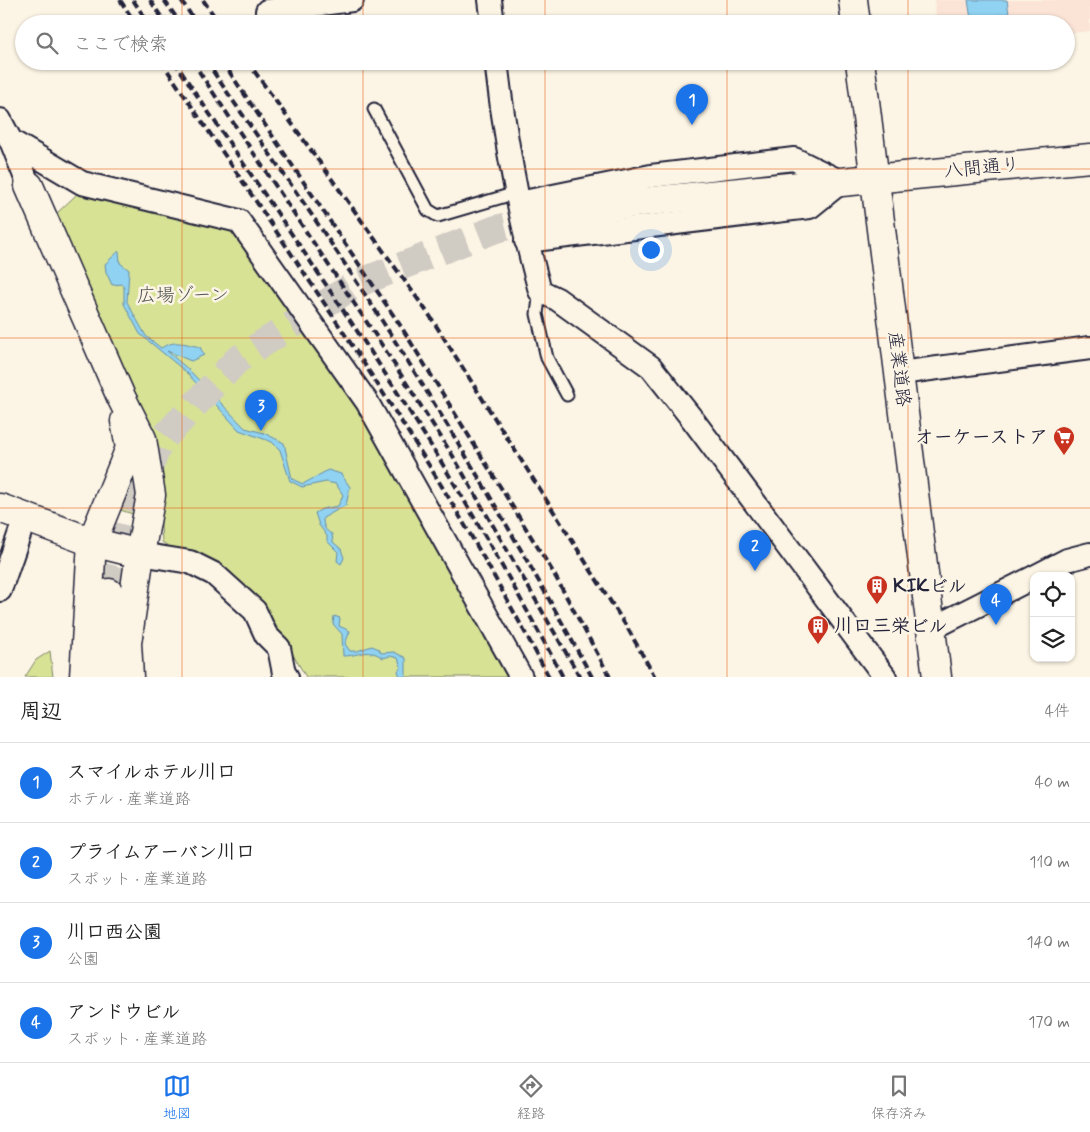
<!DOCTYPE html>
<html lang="ja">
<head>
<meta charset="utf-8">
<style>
  :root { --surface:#fff; --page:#f6f6f6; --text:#222; --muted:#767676; --line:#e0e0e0; --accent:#1a73e8 }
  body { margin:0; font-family:Mynerve,"Klee One",sans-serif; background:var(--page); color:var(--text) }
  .controls { position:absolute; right:15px; bottom:15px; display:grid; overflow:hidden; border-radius:10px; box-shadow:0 1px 4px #0004 }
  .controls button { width:45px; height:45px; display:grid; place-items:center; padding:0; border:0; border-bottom:1px solid var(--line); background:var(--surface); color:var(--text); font:25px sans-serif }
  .you { position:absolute; left:650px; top:249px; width:18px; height:18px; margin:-12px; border:4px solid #fff; border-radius:50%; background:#1a73e8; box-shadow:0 0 0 8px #1a73e833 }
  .badge { display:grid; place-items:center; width:32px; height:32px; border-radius:50%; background:var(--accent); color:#fff; font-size:16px; font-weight:700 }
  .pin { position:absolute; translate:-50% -41px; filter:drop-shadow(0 1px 2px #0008) }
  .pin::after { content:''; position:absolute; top:26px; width:18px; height:15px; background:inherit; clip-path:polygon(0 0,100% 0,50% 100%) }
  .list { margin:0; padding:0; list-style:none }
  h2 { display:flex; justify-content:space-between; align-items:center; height:65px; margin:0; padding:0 20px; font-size:21px }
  h2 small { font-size:16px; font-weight:400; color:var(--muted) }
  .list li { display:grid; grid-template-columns:32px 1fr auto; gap:15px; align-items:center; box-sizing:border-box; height:80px; padding:0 20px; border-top:1px solid var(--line) }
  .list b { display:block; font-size:19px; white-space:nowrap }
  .list p { margin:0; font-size:16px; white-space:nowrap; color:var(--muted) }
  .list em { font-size:16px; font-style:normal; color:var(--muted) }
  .icon { flex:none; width:28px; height:28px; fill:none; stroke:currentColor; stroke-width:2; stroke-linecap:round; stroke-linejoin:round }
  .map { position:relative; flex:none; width:1090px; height:677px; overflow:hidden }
  .search { position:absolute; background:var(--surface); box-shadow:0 1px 4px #0004; left:15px; right:15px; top:15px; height:55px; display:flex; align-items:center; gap:12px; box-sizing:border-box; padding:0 18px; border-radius:28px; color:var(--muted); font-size:19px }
  .sheet { height:385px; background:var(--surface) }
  nav { display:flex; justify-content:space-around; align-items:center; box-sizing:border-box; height:70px; border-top:1px solid var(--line); background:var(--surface); font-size:14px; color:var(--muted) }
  nav a { display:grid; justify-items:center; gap:2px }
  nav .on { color:var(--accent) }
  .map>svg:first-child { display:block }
  .built { fill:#fbe4d6 }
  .green { fill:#d7e295; stroke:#7c8268 }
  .water { fill:#90d2f2; stroke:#648ca9 }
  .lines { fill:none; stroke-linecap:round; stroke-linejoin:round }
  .secondary-tunnel { stroke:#d0cbc3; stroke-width:28; stroke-dasharray:28 14; stroke-linecap:butt }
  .lane-casing { stroke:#22223b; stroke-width:15 }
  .street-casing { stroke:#22223b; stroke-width:26 }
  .secondary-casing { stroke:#22223b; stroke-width:31 }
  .lane { stroke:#fcf5e5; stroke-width:11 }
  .street { stroke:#fcf5e5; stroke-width:22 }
  .secondary { stroke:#fcf5e5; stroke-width:28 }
  .rail { stroke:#22223b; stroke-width:4; stroke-dasharray:8 4; stroke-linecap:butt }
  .grid { fill:none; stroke:#e8590c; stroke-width:1; stroke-opacity:0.55 }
  .labels { text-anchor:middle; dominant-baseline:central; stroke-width:5; stroke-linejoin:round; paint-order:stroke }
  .street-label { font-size:19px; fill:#22223b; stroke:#fcf5e5 }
  .park-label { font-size:19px; fill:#4f5252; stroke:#fcf5e5 }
  .poi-label { font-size:19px; font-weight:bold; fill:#22223b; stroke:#fcf5e5; text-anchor:start }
</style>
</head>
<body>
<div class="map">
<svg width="1090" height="677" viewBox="0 0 1090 677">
  <rect width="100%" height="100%" fill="#fcf5e5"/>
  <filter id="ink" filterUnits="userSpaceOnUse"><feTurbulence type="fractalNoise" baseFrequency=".02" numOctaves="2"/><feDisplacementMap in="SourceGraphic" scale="10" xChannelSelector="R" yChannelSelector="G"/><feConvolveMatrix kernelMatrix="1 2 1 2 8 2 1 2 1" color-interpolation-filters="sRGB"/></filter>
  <g filter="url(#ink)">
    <path class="built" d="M934 0H1090V31L1066 34V24H937Z"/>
    <g class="green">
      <path d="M77 194 237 230 360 401 515 677H306L267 610 162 542 157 461 56 214Z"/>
      <path d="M140 463 139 516 114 508Z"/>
      <path d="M50 651 53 677H25L36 660Z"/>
    </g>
    <g class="water">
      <path d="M968 0H1007L1009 14 971 19Z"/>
      <path d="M119 251 120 263 129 270 127 302 146 336 161 348C176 339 185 344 200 347L204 355 191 361 167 351 190 371 245 428 264 433 284 443 292 479 303 484 328 470 341 474 350 487 346 505 323 518C323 526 325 531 332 534L333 542 341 549 344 558 341 564 337 561 338 552 327 541V536L319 525 315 513 322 509 338 506 343 495 336 484 326 482 302 487 290 481 280 450 272 442 239 430 186 372 140 334 124 304V288L122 284 112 285 106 272 105 264Z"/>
      <path d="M334 616 340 618 339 626 350 631 345 644 350 651H357L372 646 379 649 381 653 394 652 406 658V677H400L398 671 401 667 398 658 390 656 383 658C368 647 360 656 343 656L342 634 333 624Z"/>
    </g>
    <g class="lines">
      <path class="secondary-tunnel" d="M109 593 129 518 159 443 237 360 356 284 496 229 536 219"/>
      <g class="lane-casing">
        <g id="lane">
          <path d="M374 109 428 210 438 216 516 193"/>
          <path d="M540 291 537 314 547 358 567 395"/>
        </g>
      </g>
      <g class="street-casing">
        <g id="street">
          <path d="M490 0 493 24"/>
          <path d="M267 11 352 0"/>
          <path d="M496 61C505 139 519 216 540 291L557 299 651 367 693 420 885 677"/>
          <path d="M0 120 11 141 29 186"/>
          <path d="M11 141 82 183 239 221 367 402 521 677"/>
          <path d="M519 203 651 176 794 159 841 182 810 207 526 241"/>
          <path d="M900 373 1090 348"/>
          <path d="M140 554 190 562 214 574 255 611 266 635 279 648 284 673 287 677"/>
          <path d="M1036 576 1067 560 1090 554"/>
          <path d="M0 590 25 518"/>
          <path d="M931 629 1034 577"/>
        </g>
      </g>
      <g class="secondary-casing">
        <g id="secondary">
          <path d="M853 0 856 24"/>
          <path d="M860 61 937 677"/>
          <path d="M29 186 121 397 142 439 151 495 140 554 127 643 129 677"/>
          <path d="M536 219C613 203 691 197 769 189 876 179 983 168 1090 158"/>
          <path d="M0 508 92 542 140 554"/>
          <path d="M84 677 92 542 130 448 125 421"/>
          <path d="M104 677 109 593"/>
        </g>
      </g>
      <use href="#lane" class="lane"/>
      <use href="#street" class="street"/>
      <use href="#secondary" class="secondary"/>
      <g class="rail">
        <path d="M120 0 136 24"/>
        <path d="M133 0 149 24"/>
        <path d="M150 0 166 24"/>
        <path d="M164 0 181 24"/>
        <path d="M181 0 197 24"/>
        <path d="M203 0 220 24"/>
        <path d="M161 61C252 196 344 329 430 467 472 535 511 606 549 677"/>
        <path d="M174 61C263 194 356 324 440 460 483 531 524 604 563 677"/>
        <path d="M192 61 380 342 453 456 580 677"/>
        <path d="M206 61C245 119 285 175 324 233 421 376 509 525 592 677"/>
        <path d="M222 61 402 328 553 572 610 677"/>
        <path d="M247 61 430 316 628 629 655 677"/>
      </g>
    </g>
  </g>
  <path class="grid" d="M182 0V24M363 0V24M545 0V24M727 0V24M908 0V24M182 61V677M363 61V677M545 61V677M727 61V677M908 61V677M0 169H1090M0 338H1090M0 508H1090"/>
  <defs>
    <g id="supermarket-pin" transform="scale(1.125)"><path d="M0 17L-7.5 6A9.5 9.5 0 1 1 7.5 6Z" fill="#c8321e" stroke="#fcf5e5"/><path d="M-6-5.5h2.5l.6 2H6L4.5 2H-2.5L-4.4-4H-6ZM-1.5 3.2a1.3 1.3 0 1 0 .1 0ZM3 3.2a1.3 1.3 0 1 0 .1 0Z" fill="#fff"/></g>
    <g id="building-pin" transform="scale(1.125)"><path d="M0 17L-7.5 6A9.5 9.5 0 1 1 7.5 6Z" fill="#c8321e" stroke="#fcf5e5"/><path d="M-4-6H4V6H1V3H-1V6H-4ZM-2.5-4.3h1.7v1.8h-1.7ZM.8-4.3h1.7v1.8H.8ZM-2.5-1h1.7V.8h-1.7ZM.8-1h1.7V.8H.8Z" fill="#fff"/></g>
  </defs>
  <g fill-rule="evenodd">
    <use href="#supermarket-pin" x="1064" y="437"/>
    <use href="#building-pin" x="877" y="586"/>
    <use href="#building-pin" x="818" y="626"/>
  </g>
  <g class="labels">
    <g class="street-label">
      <text transform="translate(982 168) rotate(-5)">八間通り</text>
      <text transform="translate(899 369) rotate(83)">産業道路</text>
    </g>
    <g class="park-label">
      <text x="183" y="295">広場ゾーン</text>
    </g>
    <g class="poi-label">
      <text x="1048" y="437" text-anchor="end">オーケーストア</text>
      <text x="893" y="586">KIKビル</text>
      <text x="834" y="626">川口三栄ビル</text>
    </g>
  </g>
</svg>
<div class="controls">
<button><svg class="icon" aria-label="locate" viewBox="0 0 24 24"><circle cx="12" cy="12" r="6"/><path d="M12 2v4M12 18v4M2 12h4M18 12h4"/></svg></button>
<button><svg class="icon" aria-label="layers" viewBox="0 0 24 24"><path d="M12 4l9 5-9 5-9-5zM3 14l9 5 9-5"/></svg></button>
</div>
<div class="you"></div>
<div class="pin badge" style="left:692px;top:125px">1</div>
<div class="pin badge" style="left:755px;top:571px">2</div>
<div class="pin badge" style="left:261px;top:431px">3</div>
<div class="pin badge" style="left:996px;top:625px">4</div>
<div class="search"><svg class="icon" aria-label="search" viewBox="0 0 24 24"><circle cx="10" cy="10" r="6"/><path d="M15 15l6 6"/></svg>ここで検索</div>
</div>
<section class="sheet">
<h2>周辺<small>4件</small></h2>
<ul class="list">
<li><span class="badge">1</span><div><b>スマイルホテル川口</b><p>ホテル · 産業道路</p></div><em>40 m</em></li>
<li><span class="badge">2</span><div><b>プライムアーバン川口</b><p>スポット · 産業道路</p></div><em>110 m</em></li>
<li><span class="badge">3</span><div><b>川口西公園</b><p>公園</p></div><em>140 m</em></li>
<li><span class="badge">4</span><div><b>アンドウビル</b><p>スポット · 産業道路</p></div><em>170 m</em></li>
</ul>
</section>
<nav>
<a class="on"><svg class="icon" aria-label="map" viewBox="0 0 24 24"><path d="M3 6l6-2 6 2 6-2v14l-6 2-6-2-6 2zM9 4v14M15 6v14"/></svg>地図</a>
<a><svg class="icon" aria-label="directions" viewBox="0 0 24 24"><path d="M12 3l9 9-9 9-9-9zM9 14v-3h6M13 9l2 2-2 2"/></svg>経路</a>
<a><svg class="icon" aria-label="saved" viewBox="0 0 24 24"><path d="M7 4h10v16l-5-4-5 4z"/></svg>保存済み</a>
</nav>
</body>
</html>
